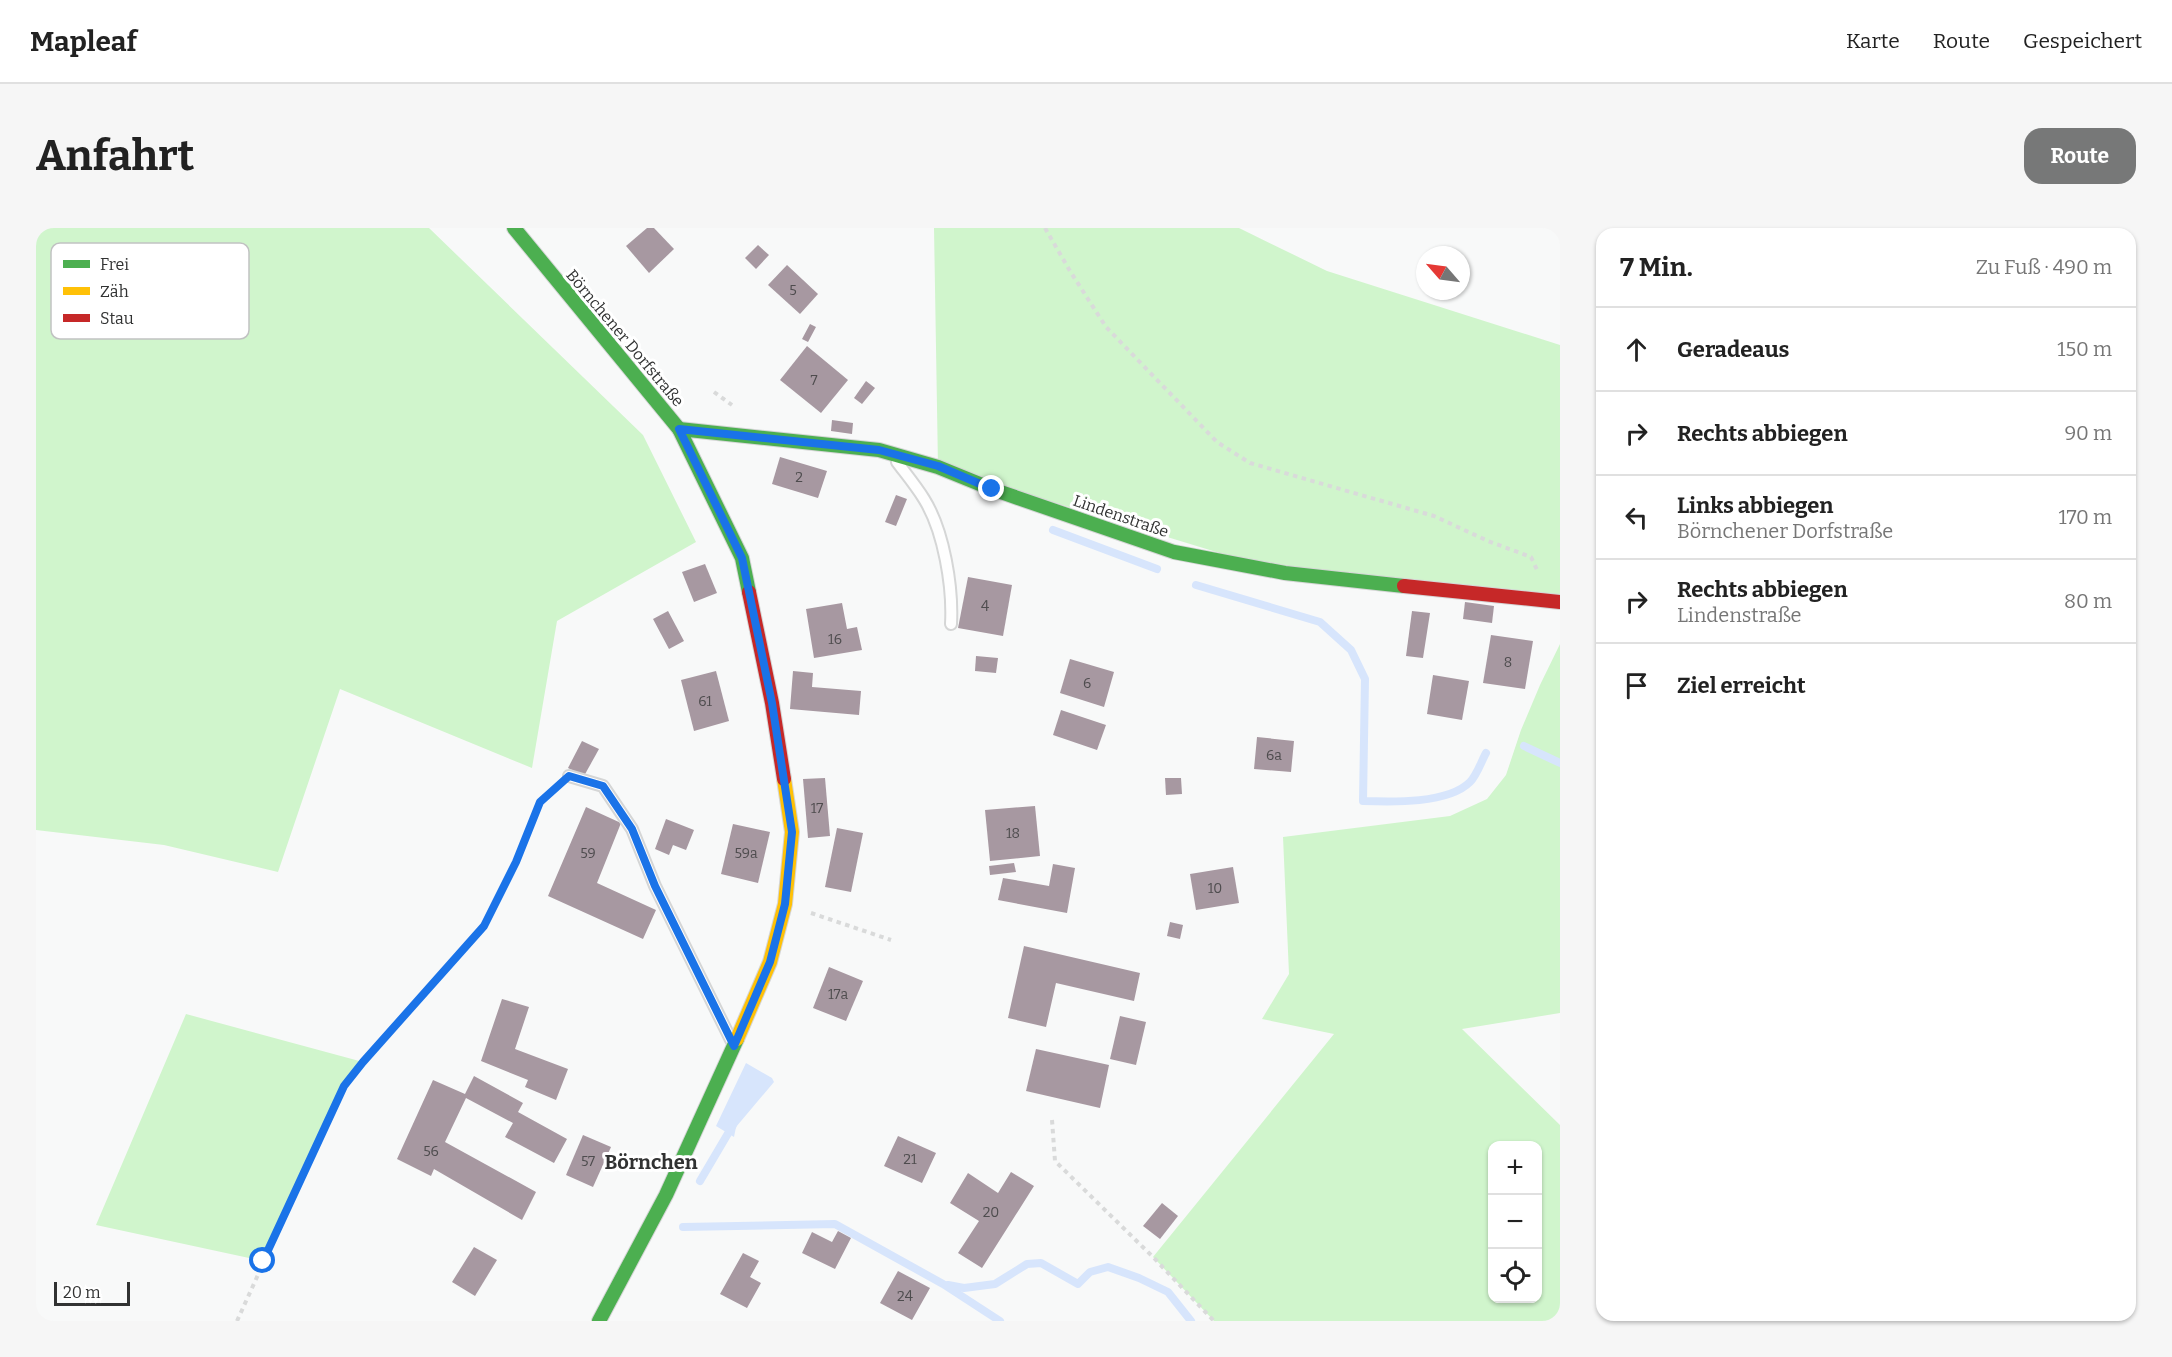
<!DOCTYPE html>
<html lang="de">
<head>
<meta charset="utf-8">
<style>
  :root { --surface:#fff; --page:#f6f6f6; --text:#222; --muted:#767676; --line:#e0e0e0; --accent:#777878 }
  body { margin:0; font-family:Bitter,serif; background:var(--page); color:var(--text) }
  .controls { position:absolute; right:18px; bottom:18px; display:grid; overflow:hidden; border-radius:12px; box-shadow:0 2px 4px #0004 }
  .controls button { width:54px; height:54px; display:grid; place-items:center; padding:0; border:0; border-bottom:2px solid var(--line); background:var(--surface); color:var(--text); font:30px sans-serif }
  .compass { position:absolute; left:1380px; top:18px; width:54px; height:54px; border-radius:50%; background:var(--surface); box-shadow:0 2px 4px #0004; rotate:298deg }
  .scale { position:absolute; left:18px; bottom:15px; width:76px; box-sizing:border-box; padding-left:6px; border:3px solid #313232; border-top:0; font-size:16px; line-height:21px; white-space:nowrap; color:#313232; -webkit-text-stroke:4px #fff; paint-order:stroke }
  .stop { position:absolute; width:18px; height:18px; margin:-14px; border:4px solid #1a73e8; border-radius:50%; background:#fff }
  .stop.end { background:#1a73e8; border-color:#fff; box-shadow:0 2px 6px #0008 }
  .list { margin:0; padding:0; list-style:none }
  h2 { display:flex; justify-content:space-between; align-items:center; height:78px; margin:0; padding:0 24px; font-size:26px }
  h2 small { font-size:20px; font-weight:400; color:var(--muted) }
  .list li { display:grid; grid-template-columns:39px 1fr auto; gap:18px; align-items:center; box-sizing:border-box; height:84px; padding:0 24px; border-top:2px solid var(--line) }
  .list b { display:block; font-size:22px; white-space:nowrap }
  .list p { margin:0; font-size:20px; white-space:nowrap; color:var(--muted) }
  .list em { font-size:20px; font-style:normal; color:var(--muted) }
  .icon { flex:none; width:33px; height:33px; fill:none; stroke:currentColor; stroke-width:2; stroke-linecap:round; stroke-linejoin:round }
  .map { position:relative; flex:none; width:1524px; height:1093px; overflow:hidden; border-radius:18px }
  header { display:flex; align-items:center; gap:36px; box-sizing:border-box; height:84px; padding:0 30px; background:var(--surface); border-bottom:2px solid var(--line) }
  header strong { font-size:28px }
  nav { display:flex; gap:33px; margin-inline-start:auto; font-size:21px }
  .intro { display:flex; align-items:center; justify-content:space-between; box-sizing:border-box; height:144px; padding:0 36px }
  h1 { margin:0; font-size:42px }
  .button { padding:15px 27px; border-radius:18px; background:var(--accent); color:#fff; font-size:21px; font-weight:700 }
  main { display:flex; gap:36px; padding:0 36px }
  aside { flex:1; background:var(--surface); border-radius:18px; box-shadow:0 2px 4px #0004 }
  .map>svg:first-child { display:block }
  .green { fill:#d0f5cc; fill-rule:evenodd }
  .water { fill:#d7e5fc }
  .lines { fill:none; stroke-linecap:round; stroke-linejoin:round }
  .stream { stroke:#d7e5fc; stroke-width:8 }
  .building { fill:#a798a1 }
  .lane-casing { stroke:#d5d6d6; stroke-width:14 }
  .fast-casing { stroke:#d5d6d6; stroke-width:16 }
  .slow-casing { stroke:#d5d6d6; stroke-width:16 }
  .jam-casing { stroke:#d5d6d6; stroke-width:16 }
  .path { stroke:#d9dada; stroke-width:4; stroke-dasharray:4.5 4.5; stroke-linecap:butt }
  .lane { stroke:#fefefe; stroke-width:10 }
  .fast { stroke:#4caf50; stroke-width:14 }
  .slow { stroke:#ffc107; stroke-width:14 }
  .jam { stroke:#c62828; stroke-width:14 }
  .route { stroke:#1a73e8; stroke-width:8 }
  .labels { text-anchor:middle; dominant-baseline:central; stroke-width:6; stroke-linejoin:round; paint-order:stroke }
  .number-label { font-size:14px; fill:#4e4c4e }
  .street-label { font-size:16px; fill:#313232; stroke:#fff }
  .quarter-label { font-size:20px; font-weight:bold; fill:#313232; stroke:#fff }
  .key { fill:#fff; stroke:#c1c2c2; stroke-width:1.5 }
  .key-label { font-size:16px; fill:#313232 }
</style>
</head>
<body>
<header>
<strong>Mapleaf</strong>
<nav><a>Karte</a><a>Route</a><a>Gespeichert</a></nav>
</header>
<div class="intro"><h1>Anfahrt</h1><a class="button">Route</a></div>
<main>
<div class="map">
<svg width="1524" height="1093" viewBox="0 0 1524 1093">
  <rect width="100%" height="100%" fill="#f8f9f9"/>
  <g class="green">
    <path d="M0 0H393L607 207 660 314 521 393 496 540 304 461 242 644 128 617 0 602Z"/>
    <path d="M898 0H1203L1291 43 1524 117V374L1249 345 902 239Z"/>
    <path d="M1524 416V785L1426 801 1524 897V1093H1178L1117 1029 1298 806 1226 791 1253 746 1247 609 1414 588 1451 571 1470 547 1485 502 1504 457ZM1456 918H1502V1070H1456Z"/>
    <path d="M150 786 327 834 308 858 294 886 227 1033 60 997Z"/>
  </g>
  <path class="water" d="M710 835 736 850 738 854 700 899 698 909 680 898Z"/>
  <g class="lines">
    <g class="stream">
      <path d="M1017 302 1121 341"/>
      <path d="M1160 357 1284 394 1315 422 1329 451 1327 573C1356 574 1412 576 1434 554 1441 547 1445 534 1450 525"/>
      <path d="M1488 518 1524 535"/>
      <path d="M664 953 697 897"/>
      <path d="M647 999 799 996 907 1056 964 1093"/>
      <path d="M912 1057 928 1060 959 1056 991 1036 1005 1035 1042 1056 1054 1044 1072 1039 1103 1050 1132 1064 1155 1093"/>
    </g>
  </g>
  <g class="building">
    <path d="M611 0H618L638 21 613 45 590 18Z"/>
    <path d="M722 17 733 27 720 41 709 30Z"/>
    <path d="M751 37 782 66 764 86 732 57Z"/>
    <path d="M774 96 780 99 772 114 766 111Z"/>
    <path d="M771 118 812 152 785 185 744 152Z"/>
    <path d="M830 153 839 160 826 176 818 170Z"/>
    <path d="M796 192 817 195 816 206 795 203Z"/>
    <path d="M744 229 791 243 782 270 736 256Z"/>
    <path d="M860 267 871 271 860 298 849 294Z"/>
    <path d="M669 336 681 365 658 374 646 344Z"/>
    <path d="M932 349 976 357 967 408 922 400Z"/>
    <path d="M1429 374 1458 378 1456 395 1427 391Z"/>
    <path d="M806 375 811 401 821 399 826 422 778 430 770 381Z"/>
    <path d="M632 383 648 413 633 421 617 391Z"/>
    <path d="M1376 383 1394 385 1387 430 1370 428Z"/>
    <path d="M1455 407 1497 413 1489 461 1447 455Z"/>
    <path d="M940 428 962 430 960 445 939 443Z"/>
    <path d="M1034 431 1078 444 1068 479 1024 465Z"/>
    <path d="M680 443 693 493 658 503 645 452Z"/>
    <path d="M757 443 777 445 776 459 825 463 823 487 754 481Z"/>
    <path d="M1397 447 1433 453 1426 492 1391 486Z"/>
    <path d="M1025 482 1070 497 1061 522 1017 507Z"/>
    <path d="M1221 509 1258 513 1255 544 1218 541Z"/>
    <path d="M546 513 563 521 548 548 532 540Z"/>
    <path d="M789 550 794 608 772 610 767 551Z"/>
    <path d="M1129 550H1145L1146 566 1130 567Z"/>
    <path d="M999 578 1004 628 954 633 949 582Z"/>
    <path d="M550 579 585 595 561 655 620 682 607 711 512 668Z"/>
    <path d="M630 591 658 602 650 622 637 617 633 627 619 621Z"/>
    <path d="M697 596 734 604 722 655 685 646Z"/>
    <path d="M801 600 827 605 815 664 789 659Z"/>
    <path d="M978 635 980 644 954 647 953 638Z"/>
    <path d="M1017 636 1039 640 1031 685 962 672 967 650 1013 658Z"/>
    <path d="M1197 639 1203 675 1160 682 1154 646Z"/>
    <path d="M1134 694 1147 697 1144 711 1131 708Z"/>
    <path d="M988 718 1104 745 1098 773 1020 755 1010 799 972 790Z"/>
    <path d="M793 739 827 753 810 793 777 780Z"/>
    <path d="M466 771 493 779 479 821 532 841 520 872 489 859 492 852 445 833Z"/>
    <path d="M1084 788 1110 794 1100 837 1074 831Z"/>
    <path d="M1000 821 1073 837 1064 880 990 863Z"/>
    <path d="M438 848 487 875 482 884 531 911 518 935 469 909 477 895 430 870 409 914 500 964 486 992 398 941 395 948 361 931 397 852 429 866Z"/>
    <path d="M547 907 575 919 557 959 530 947Z"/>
    <path d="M862 908 900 925 886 955 848 938Z"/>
    <path d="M975 944 998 958 946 1040 922 1025 943 993 914 975 932 945 962 965Z"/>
    <path d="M1126 975 1142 988 1124 1011 1107 998Z"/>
    <path d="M802 1003 815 1010 799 1041 766 1025 776 1004 796 1014Z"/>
    <path d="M438 1019 461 1032 439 1068 416 1054Z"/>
    <path d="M707 1025 723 1033 714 1049 725 1055 711 1080 684 1066Z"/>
    <path d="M862 1043 894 1060 876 1092 844 1075Z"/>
  </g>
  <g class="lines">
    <g class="lane-casing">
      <g id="lane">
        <path d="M861 234C870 246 880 258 888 271 908 303 917 359 915 396"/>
        <path d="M533 548 567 558 596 601 619 658 695 812"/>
      </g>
    </g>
    <g class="fast-casing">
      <g id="fast">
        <path d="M478 0 643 201 706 330 713 364"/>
        <path d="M643 201 843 222 902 239 956 261 1138 324 1249 345 1368 358"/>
        <path d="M563 1093 630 967 701 811"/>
      </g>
    </g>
    <g class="slow-casing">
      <path id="slow" d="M701 811 734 734 749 676 756 604 748 551"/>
    </g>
    <g class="jam-casing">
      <g id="jam">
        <path d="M1368 358 1524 374"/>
        <path d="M713 364 736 475 748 551"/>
      </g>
    </g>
    <g class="path">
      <path d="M1009 0 1034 43 1070 99 1181 214 1214 235 1398 288 1452 313 1495 329 1502 344"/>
      <path d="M678 164 696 177"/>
      <path d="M775 685 855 712"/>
      <path d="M1016 892 1019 933 1117 1029 1178 1093"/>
      <path d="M201 1093 308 858 327 834 448 698 480 634 504 574 521 559"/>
    </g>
    <use href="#lane" class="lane"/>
    <use href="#fast" class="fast"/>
    <use href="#slow" class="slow"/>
    <use href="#jam" class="jam"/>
  </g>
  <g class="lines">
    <path class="route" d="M227 1033 308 858 327 834 448 698 480 634 504 574 533 548 567 558 596 601 619 658 698 818 734 734 749 676 756 604 736 475 706 330 643 201 843 222 902 238 956 261"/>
  </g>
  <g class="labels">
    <g class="number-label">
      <text x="757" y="62">5</text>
      <text x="778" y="152">7</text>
      <text x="763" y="249">2</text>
      <text x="949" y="378">4</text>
      <text x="799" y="411">16</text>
      <text x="1472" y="434">8</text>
      <text x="1051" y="455">6</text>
      <text x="669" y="473">61</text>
      <text x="1238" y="527">6a</text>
      <text x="781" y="580">17</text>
      <text x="977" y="605">18</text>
      <text x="552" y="625">59</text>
      <text x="710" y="625">59a</text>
      <text x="1179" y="660">10</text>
      <text x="802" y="766">17a</text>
      <text x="395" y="923">56</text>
      <text x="874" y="931">21</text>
      <text x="552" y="933">57</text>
      <text x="955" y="984">20</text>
      <text x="869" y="1068">24</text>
    </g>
    <g class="street-label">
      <text transform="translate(589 110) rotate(50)">Börnchener Dorfstraße</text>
      <text transform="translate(1085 288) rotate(19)">Lindenstraße</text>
    </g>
    <g class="quarter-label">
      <text x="615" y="934">Börnchen</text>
    </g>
  </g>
  <rect x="15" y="15" width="198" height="96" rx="9" class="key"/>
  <rect x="27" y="32" width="27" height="8" fill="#4caf50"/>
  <rect x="27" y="59" width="27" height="8" fill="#ffc107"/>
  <rect x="27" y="86" width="27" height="8" fill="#c62828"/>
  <g class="key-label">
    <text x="64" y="42">Frei</text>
    <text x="64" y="69">Zäh</text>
    <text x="64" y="96">Stau</text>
  </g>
</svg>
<div class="controls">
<button>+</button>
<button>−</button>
<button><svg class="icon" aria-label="locate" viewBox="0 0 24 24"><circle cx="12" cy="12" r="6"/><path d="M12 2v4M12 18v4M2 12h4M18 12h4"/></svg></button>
</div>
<svg class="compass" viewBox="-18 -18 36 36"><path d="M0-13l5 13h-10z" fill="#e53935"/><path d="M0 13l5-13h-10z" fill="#767676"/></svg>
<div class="scale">20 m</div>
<div class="stop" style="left:227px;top:1033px"></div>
<div class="stop end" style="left:956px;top:261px"></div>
</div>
<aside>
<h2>7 Min.<small>Zu Fuß · 490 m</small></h2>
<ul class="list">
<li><svg class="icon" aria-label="ahead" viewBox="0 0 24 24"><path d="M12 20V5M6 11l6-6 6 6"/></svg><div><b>Geradeaus</b></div><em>150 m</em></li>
<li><svg class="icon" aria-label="right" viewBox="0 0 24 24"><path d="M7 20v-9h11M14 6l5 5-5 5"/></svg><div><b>Rechts abbiegen</b></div><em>90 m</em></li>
<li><svg class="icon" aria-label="left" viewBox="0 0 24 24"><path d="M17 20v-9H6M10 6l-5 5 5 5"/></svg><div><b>Links abbiegen</b><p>Börnchener Dorfstraße</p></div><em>170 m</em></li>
<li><svg class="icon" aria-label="right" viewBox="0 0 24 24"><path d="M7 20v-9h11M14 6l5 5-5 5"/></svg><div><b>Rechts abbiegen</b><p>Lindenstraße</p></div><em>80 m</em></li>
<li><svg class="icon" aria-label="arrive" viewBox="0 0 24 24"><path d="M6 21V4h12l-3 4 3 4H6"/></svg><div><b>Ziel erreicht</b></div></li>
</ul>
</aside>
</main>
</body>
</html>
